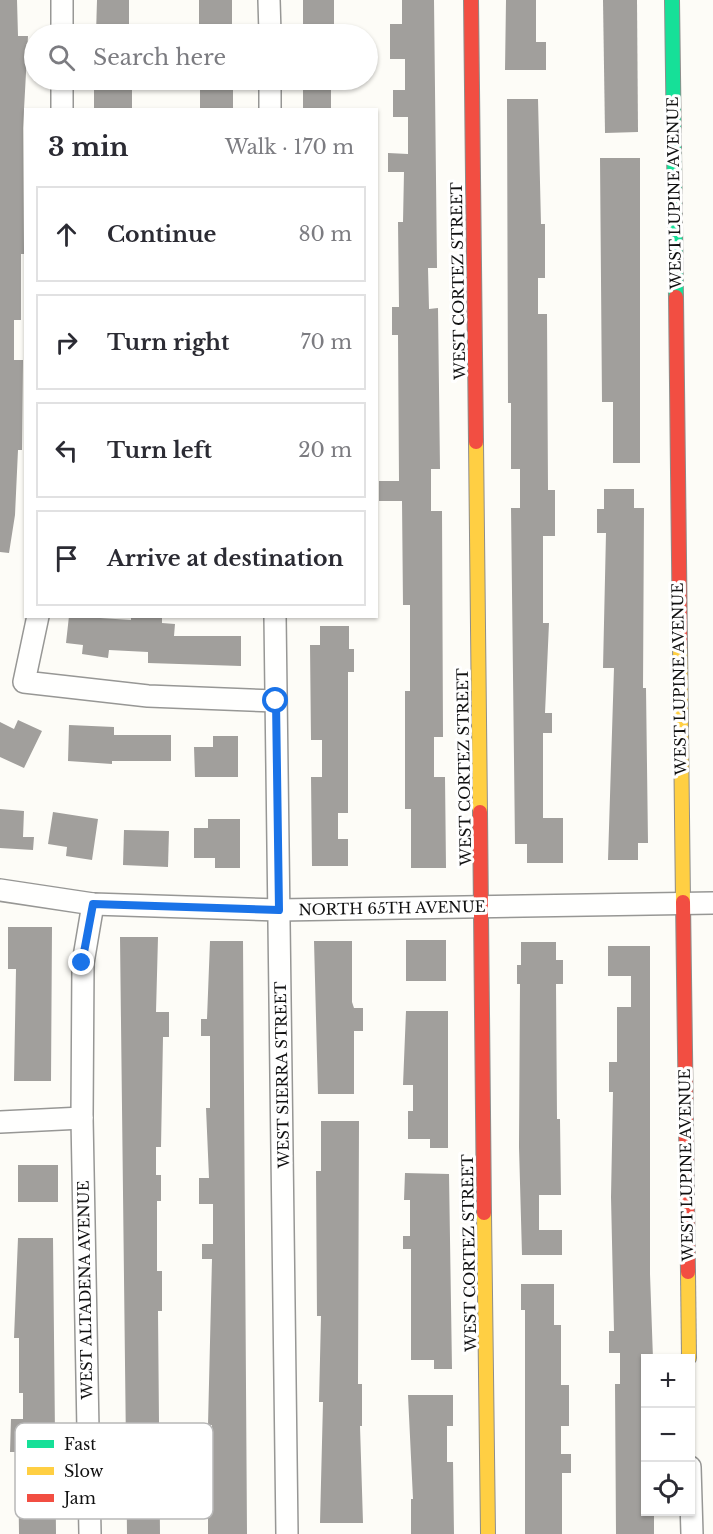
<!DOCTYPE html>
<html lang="en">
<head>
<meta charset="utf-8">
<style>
  :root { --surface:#fff; --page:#f2f2f3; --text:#2b2b33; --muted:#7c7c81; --line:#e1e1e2 }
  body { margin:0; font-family:"Libre Baskerville",serif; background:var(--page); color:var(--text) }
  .controls { position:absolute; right:18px; bottom:18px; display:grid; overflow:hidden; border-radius:0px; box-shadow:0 2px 4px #0004 }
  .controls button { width:54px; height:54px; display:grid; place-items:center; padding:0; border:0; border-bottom:2px solid var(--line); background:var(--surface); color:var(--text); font:30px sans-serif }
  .stop { position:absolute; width:18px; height:18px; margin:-14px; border:4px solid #1a73e8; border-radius:50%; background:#fff }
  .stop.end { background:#1a73e8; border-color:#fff; box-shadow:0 2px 6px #0008 }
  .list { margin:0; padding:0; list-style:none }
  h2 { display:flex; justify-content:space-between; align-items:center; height:78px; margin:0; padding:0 24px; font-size:26px }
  h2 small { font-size:20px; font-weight:400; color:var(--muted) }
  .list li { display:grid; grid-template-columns:39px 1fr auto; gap:18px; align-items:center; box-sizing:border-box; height:96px; margin:0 12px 12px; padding:0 12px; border:2px solid var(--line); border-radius:0px }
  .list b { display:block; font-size:22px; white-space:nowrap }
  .list em { font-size:20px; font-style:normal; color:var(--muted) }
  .icon { flex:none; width:33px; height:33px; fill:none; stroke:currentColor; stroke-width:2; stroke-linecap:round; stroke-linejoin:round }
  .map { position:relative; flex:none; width:713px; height:1534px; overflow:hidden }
  .search { position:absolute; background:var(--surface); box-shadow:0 2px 4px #0004; left:24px; top:24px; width:354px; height:66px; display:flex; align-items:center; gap:15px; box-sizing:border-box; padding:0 21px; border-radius:33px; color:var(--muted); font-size:22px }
  .panel { position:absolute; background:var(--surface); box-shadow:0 2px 4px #0004; left:24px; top:108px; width:354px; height:510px; border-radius:0px }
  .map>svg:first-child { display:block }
  .building { fill:#a19f9c }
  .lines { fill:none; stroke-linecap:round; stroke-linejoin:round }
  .street-casing { stroke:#979795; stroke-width:24 }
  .fast-casing { stroke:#8e8d8b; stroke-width:16 }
  .slow-casing { stroke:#8e8d8b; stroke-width:16 }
  .jam-casing { stroke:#8e8d8b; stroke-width:16 }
  .street { stroke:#fffffe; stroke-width:21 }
  .fast { stroke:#16e098; stroke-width:14 }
  .slow { stroke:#ffcf43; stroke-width:14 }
  .jam { stroke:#f24e42; stroke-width:14 }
  .route { stroke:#1a73e8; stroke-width:8 }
  .labels { text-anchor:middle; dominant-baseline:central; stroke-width:6; stroke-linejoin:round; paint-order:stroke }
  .street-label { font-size:15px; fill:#111; stroke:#fff }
  .key { fill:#fff; stroke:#b8b8b8; stroke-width:1.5 }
  .key-label { font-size:16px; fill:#111 }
</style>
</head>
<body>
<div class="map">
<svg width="713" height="1534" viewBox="0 0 713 1534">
  <rect width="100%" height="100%" fill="#fdfcf7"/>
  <g class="building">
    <path d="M0 0H17L18 36H28L23 128 24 254H21V320H14V360H23L22 450H18L15 515 9 553 0 552Z"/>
    <path d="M97 0H129V34H96Z"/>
    <rect x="199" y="0" width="33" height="34"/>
    <rect x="303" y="0" width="31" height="34"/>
    <path d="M402 0H434L437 268H428L429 309 438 308 440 469H431V511H442L443 737H434V777H445L446 868H411V809H405V691H410V605H403L402 501H379V481H399L398 335H392V307H399L398 222H403L404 172H388V153L408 154V117H393V90H405V59H390V24H402Z"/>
    <path d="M506 0H536V42H546V70H505Z"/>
    <path d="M603 0H637L638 132 605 133Z"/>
    <rect x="94" y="82" width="38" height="28"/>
    <rect x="200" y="87" width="33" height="23"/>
    <rect x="303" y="90" width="28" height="20"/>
    <path d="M507 99H538L541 224H545V278H538V314H547L548 490H555V536H543V623H549L545 713H552V733H543V818H563V863H527V844H515L511 508H520V469H511V403H508Z"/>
    <path d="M600 158H640V463H613V402H602Z"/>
    <path d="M604 489H634V508H644L643 688H646L648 843H638V860H608L614 668H603L606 533H597V509H604Z"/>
    <path d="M69 616 131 620V616L162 617V623L175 624 174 636H241V666L148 663V652L109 650 108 658 82 654 83 645 66 643Z"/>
    <path d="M320 626H349V649H354V672H348V813H338V839H348V866H312L311 777H322V740H311L310 645H320Z"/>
    <path d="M18 720 42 731 24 768 0 757V722L14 729Z"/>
    <path d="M69 725 114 727V735H171V761H112V764L68 761Z"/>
    <path d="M213 736H238V777H195L194 747H213Z"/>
    <path d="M0 809 24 811 23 837H34L33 850 0 848Z"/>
    <path d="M53 812 98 819 92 860 66 856 67 847 48 844Z"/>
    <path d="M208 819H240V868H215V858H194V828H208Z"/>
    <path d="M124 830 169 831 168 867 123 865Z"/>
    <path d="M8 927H52L51 1081H14L16 969H8Z"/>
    <path d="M120 937H158L156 1012H169V1037H163L161 1147H156V1175H161V1201H157V1271H162V1311H158L160 1534H127Z"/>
    <rect x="406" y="940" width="40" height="41"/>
    <path d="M210 941H243L247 1534H208V1492H212V1425H208L212 1259H202V1244H213V1204H199V1178H209L206 1108H210V1036H201V1019H207Z"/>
    <path d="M314 941H352V1002L354 1008H363V1031H354V1094H318Z"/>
    <path d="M521 942H556V960H563V984H556L557 1119H560L561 1195H539V1230H562V1255H522L519 1147 520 984H517V965H521Z"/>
    <path d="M608 946H650V1274L653 1359H645V1512H654V1534H616L615 1384H620V1353H609V1331H614L611 1197 613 1092H609V1062H617V1007H631V976H608Z"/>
    <path d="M406 1011H448V1148H430V1139H408V1111H413V1085H403Z"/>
    <path d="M321 1121H359L358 1384H362V1426H360L363 1523H320L323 1402H319L321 1316H317L316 1171H321Z"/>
    <rect x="18" y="1165" width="40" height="37"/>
    <path d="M405 1173 449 1174 452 1369H434V1360H411V1249H403V1236H410V1200H404Z"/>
    <path d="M18 1238H53L56 1534H19L18 1452H10L11 1419H23V1393H19V1338H14Z"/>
    <path d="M521 1284H554V1325H561V1385H569V1426H561V1454H571V1473H562V1534H525V1310H521Z"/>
    <path d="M408 1395H453V1426H447V1462H453L454 1534H411V1499H413Z"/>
  </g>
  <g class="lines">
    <g class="street-casing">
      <g id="street">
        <path d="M62 0V34"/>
        <path d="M269 0 270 34"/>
        <path d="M62 80V110"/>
        <path d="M270 80V110"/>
        <path d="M38 616 24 682 148 696 276 701"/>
        <path d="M275 616 287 1534"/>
        <path d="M0 890 93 904 279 910 713 903"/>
        <path d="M0 1122 82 1118"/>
        <path d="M690 1467 692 1534"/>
        <path d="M90 1534 82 1118 83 963 93 904"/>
      </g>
    </g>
    <g class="fast-casing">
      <path id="fast" d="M672 0 676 297"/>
    </g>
    <g class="slow-casing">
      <g id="slow">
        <path d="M476 442 480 812"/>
        <path d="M680 645 683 902"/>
        <path d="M484 1213 488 1534"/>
        <path d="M688 1272 689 1358"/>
      </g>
    </g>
    <g class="jam-casing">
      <g id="jam">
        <path d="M471 0 476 442"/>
        <path d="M676 297 680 645"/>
        <path d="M480 812 484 1213"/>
        <path d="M683 902 688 1272"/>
      </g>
    </g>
    <use href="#street" class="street"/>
    <use href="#fast" class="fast"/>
    <use href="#slow" class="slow"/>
    <use href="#jam" class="jam"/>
  </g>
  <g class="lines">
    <path class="route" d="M82 963 93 904 279 910 276 701"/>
  </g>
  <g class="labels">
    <g class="street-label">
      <text transform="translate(674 193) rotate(-91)">WEST LUPINE AVENUE</text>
      <text transform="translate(458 281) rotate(-91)">WEST CORTEZ STREET</text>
      <text transform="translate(679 679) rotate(-91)">WEST LUPINE AVENUE</text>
      <text transform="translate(464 767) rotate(-91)">WEST CORTEZ STREET</text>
      <text transform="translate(392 908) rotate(-1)">NORTH 65TH AVENUE</text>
      <text transform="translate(282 1075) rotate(-91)">WEST SIERRA STREET</text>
      <text transform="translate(686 1165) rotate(-91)">WEST LUPINE AVENUE</text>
      <text transform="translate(469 1253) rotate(-91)">WEST CORTEZ STREET</text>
      <text transform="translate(85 1290) rotate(-91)">WEST ALTADENA AVENUE</text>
    </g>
  </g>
  <rect x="15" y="1423" width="198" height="96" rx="9" class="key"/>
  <rect x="27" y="1440" width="27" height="8" fill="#16e098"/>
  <rect x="27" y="1467" width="27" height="8" fill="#ffcf43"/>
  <rect x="27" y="1494" width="27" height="8" fill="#f24e42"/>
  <g class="key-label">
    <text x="64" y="1450">Fast</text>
    <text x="64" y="1477">Slow</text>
    <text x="64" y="1504">Jam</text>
  </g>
</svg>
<div class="controls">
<button>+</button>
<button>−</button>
<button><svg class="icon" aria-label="locate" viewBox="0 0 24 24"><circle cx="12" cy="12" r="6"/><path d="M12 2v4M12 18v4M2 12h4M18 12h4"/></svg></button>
</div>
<div class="stop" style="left:276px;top:701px"></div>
<div class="stop end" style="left:82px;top:963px"></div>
<div class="search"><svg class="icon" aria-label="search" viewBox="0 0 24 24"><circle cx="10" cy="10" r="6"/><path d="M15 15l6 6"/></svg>Search here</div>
<section class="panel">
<h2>3 min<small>Walk · 170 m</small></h2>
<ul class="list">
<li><svg class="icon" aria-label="ahead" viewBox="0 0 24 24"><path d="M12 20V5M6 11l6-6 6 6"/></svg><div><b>Continue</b></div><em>80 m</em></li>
<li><svg class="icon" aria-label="right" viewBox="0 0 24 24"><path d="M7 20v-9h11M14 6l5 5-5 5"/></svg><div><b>Turn right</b></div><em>70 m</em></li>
<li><svg class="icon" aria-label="left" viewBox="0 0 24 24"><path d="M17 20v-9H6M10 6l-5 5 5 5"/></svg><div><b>Turn left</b></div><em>20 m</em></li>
<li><svg class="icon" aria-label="arrive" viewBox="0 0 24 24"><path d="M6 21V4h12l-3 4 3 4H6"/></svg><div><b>Arrive at destination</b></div></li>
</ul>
</section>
</div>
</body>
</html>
